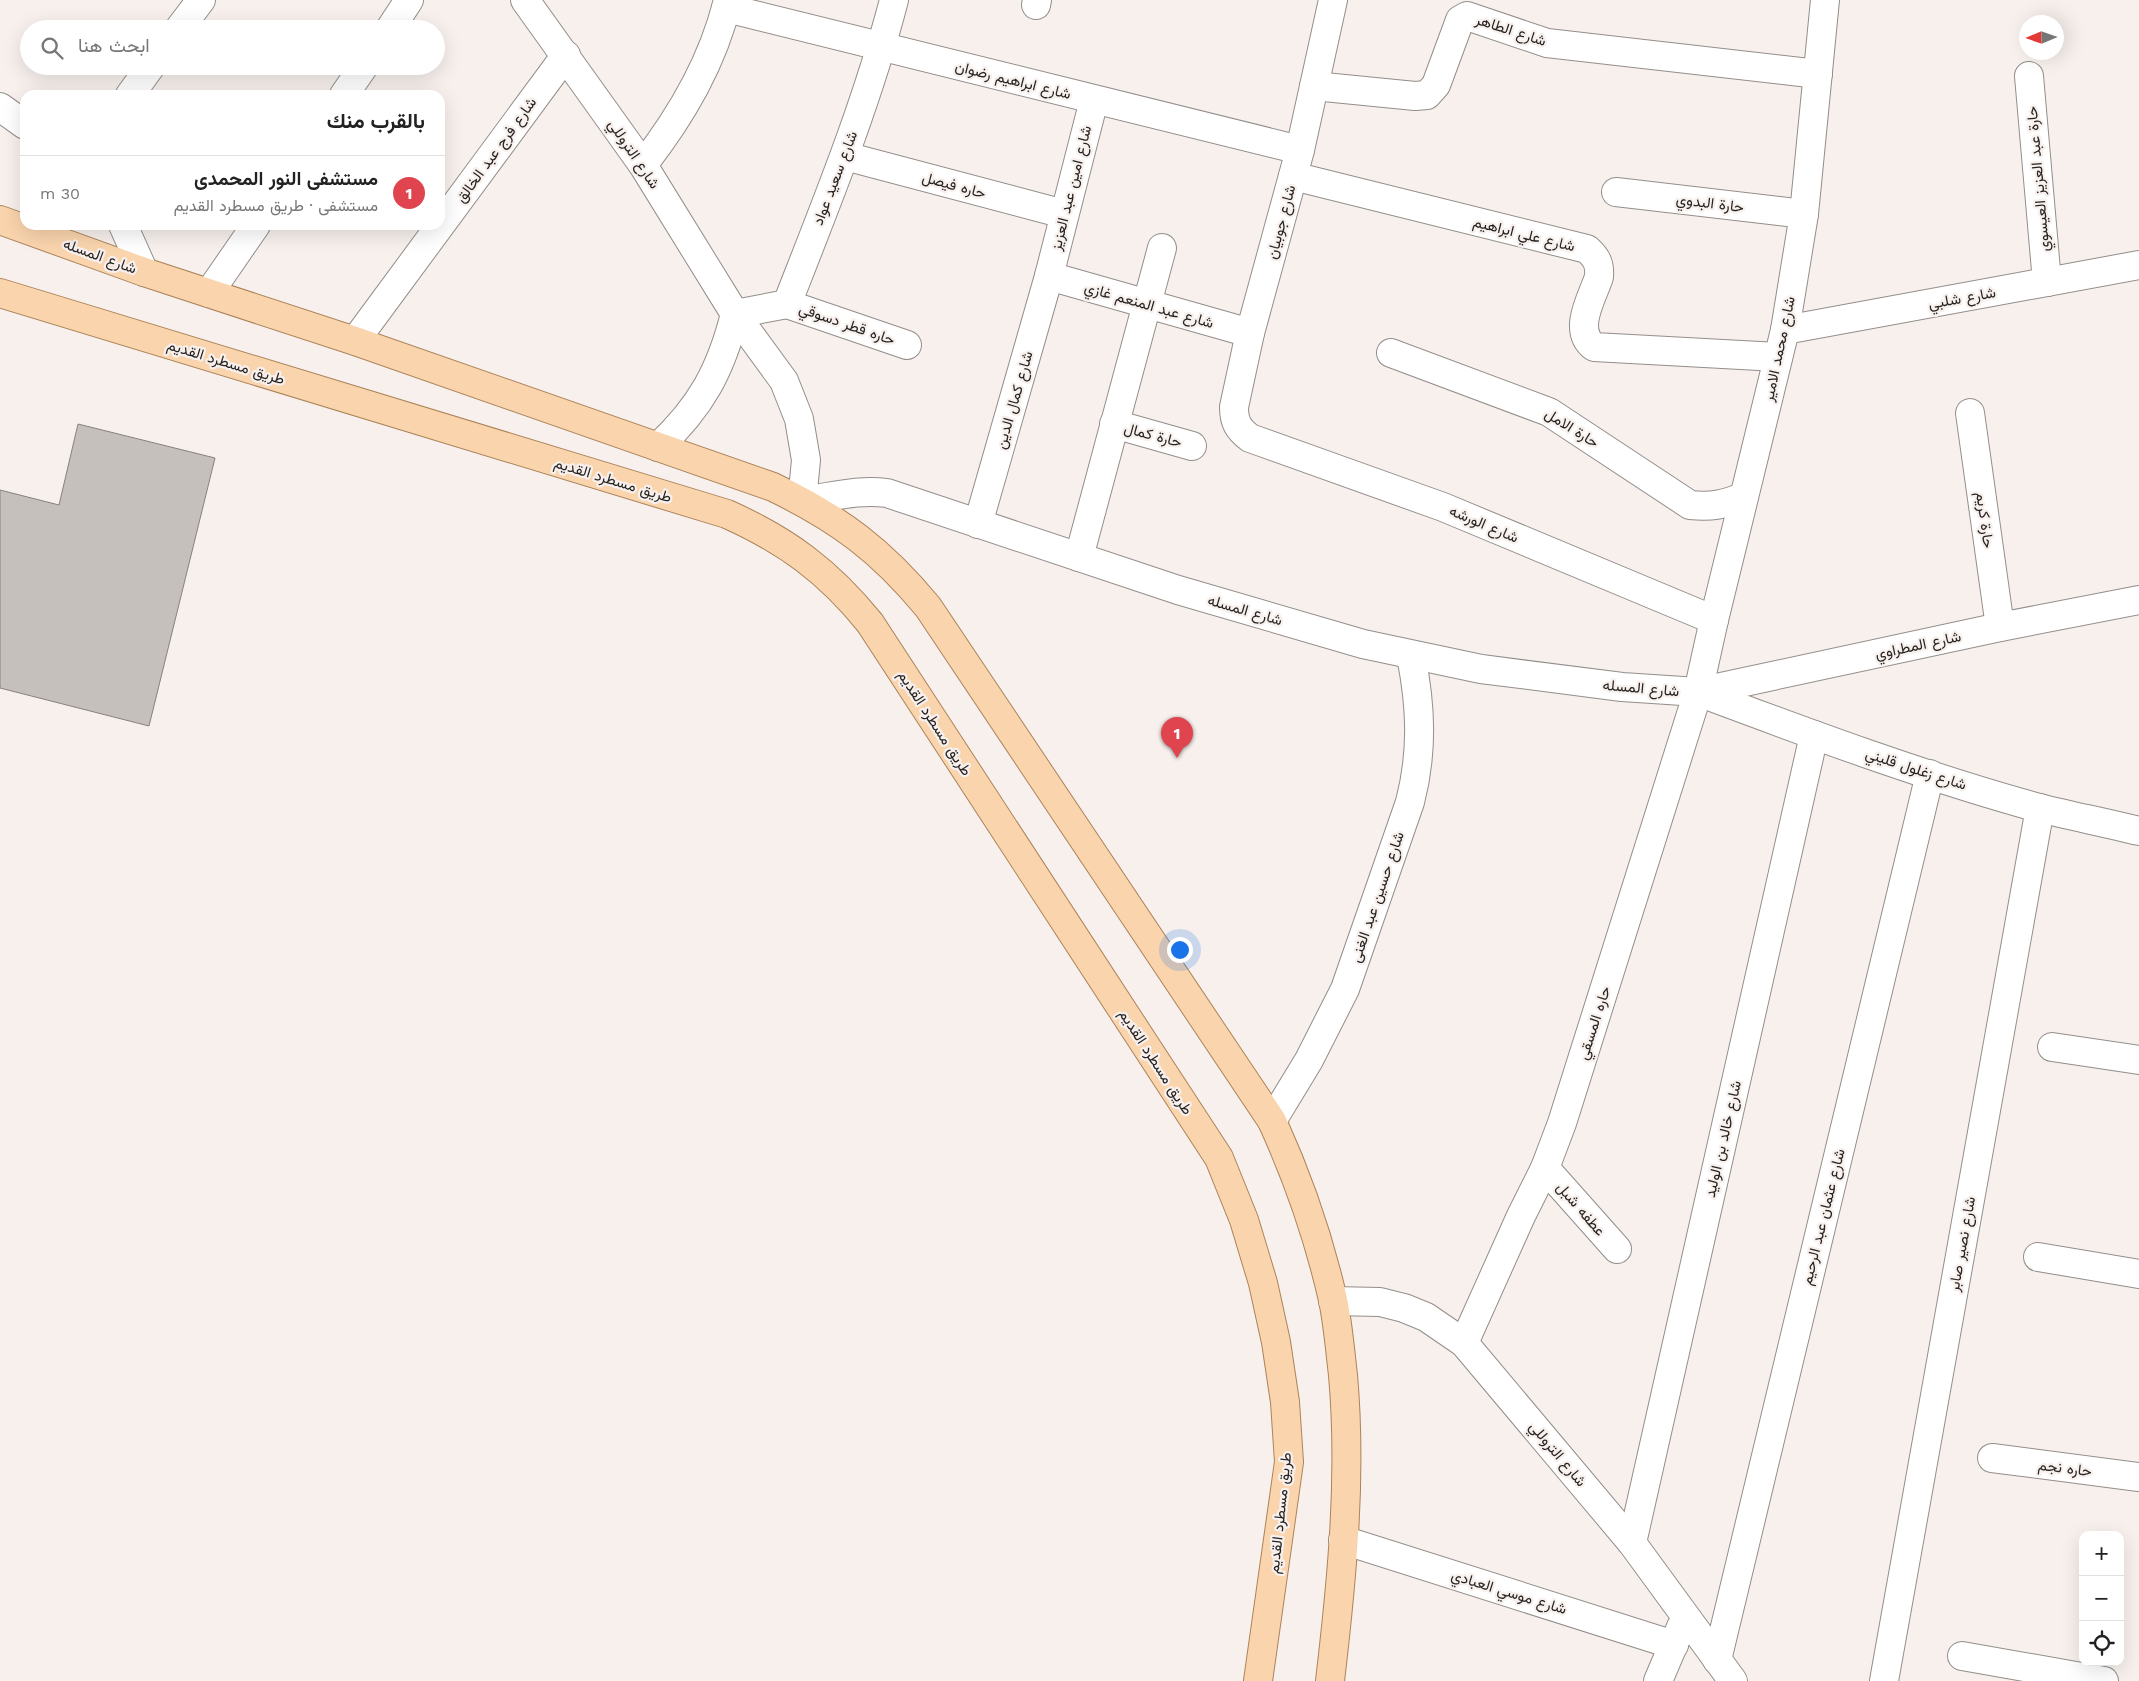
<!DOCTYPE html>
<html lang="ar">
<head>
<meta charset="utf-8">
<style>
  :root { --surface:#fff; --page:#f2f2f2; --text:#222; --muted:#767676; --line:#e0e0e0; --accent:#0f766e }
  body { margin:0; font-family:"Work Sans",Vazirmatn,sans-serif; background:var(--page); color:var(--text); direction:rtl }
  .controls { position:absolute; right:15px; bottom:15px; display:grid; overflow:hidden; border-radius:10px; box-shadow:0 5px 20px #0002 }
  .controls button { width:45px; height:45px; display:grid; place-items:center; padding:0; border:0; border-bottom:1px solid var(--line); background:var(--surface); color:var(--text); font:25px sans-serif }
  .compass { position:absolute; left:2019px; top:15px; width:45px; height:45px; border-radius:50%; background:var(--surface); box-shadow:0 5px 20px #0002; rotate:268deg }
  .you { position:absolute; left:1179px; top:949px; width:18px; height:18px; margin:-12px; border:4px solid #fff; border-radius:50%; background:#1a73e8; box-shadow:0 0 0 8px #1a73e833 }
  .badge { display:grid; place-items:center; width:32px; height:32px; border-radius:50%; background:var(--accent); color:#fff; font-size:16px; font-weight:700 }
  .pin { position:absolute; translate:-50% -41px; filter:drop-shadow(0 1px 2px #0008) }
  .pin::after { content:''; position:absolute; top:26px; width:18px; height:15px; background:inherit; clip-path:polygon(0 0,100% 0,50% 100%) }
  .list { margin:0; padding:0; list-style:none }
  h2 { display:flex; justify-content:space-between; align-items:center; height:65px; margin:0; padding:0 20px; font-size:21px }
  h2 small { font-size:16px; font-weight:400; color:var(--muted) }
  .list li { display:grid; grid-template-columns:32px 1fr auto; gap:15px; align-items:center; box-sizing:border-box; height:75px; padding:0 20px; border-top:1px solid var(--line) }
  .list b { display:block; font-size:19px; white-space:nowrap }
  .list p { margin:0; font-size:16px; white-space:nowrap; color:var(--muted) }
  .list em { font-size:16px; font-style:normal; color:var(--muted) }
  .icon { flex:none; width:28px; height:28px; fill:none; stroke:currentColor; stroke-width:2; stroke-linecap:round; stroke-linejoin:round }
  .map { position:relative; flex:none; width:2139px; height:1681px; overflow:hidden; direction:ltr }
  .search { position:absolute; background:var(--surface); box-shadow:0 5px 20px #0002; left:20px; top:20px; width:425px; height:55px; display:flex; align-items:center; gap:12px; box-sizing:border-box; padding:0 18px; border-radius:28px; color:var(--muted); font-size:19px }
  .panel { position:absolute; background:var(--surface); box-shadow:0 5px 20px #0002; left:20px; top:90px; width:425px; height:140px; border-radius:15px; direction:rtl }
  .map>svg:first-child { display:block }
  .building { fill:#c6c0bc; stroke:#87817e }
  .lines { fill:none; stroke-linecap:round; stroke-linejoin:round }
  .minor-casing { stroke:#948e8a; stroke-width:30 }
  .major-casing { stroke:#ac8359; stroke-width:30 }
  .minor { stroke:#fff; stroke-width:28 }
  .major { stroke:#f9d4ad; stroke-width:28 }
  .labels { text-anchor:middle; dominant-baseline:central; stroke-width:4.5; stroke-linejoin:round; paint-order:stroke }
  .street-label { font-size:15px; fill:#252322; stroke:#f7f0ed }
</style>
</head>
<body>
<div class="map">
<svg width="2139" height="1681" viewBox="0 0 2139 1681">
  <rect width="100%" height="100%" fill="#f7f0ed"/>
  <path class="building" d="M78 424 215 458 149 726 0 688V490L59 505Z"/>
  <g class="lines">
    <g class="minor-casing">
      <g id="minor">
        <path d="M525 0 643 165 735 314 784 381 799 419 806 460 802 501C832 497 858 489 887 493L1178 590 1363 644 1481 669 1622 687 1698 692 2000 627 2139 600"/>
        <path d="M1333 0 1300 150 1250 333 1234 407C1234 422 1238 429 1250 438L1443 507 1714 620"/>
        <path d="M1036 5 1037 0"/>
        <path d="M726 8 1300 150"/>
        <path d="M179 29 201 0"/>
        <path d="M390 29 409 0"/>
        <path d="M2029 76 2047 282"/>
        <path d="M1314 86 1415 96 1427 95 1436 85 1460 20 1467 16 1547 43 1818 74"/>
        <path d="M130 95 151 66"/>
        <path d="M344 95 364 66"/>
        <path d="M0 107 25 125"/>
        <path d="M845 156 1064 214"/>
        <path d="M643 165C682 115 713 62 728 0"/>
        <path d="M1293 176 1587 249C1597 258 1600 264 1599 277 1592 298 1572 330 1594 347L1778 357"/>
        <path d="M1616 192 1804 214"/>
        <path d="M123 225 144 272"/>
        <path d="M1049 276 1250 333"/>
        <path d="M209 293 256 225"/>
        <path d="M787 304 907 345"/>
        <path d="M735 314 787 304C826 204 867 104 894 0"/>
        <path d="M1785 330 2139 265"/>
        <path d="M355 341 566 55"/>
        <path d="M1391 353 1549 412 1690 505C1711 507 1725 505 1744 496"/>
        <path d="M1970 413 2000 627"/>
        <path d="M1114 424 1192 446"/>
        <path d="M658 447C701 407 721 370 735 314"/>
        <path d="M978 524 1049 276 1094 100"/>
        <path d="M1079 557 1162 248"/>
        <path d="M1698 692C1810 734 1923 776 2039 808 2072 816 2106 823 2139 831"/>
        <path d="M2052 1047 2139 1060"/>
        <path d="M1272 1121 1309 1060 1345 989 1410 802C1423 752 1421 706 1411 656"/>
        <path d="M1545 1168 1617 1249"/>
        <path d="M2038 1257 2139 1274"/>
        <path d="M1333 1301 1380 1302 1404 1308 1426 1317 1464 1343 1632 1543 1733 1681"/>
        <path d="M1464 1343 1521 1216 1545 1168 1562 1123 1698 692 1714 620 1785 330 1804 214 1825 0"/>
        <path d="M1992 1458 2139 1477"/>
        <path d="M1343 1540 1674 1645"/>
        <path d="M1632 1543 1814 735"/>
        <path d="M1962 1656 2104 1681"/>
        <path d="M1717 1660 1930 774"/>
        <path d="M1658 1681 1681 1627"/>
        <path d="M1884 1681 2040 808"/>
      </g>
    </g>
    <g class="major-casing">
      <g id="major">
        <path d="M0 220 144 272 355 341 773 487C839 519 881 550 928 607L1272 1121C1298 1178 1319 1238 1333 1300 1338 1324 1340 1350 1343 1375 1352 1477 1342 1579 1330 1681"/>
        <path d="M0 293 727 514C787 541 828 571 870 623L1219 1158 1244 1220 1263 1283 1276 1342 1285 1402 1289 1462 1258 1681"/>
      </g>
    </g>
    <use href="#minor" class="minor"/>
    <use href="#major" class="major"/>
  </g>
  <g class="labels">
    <g class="street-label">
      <text transform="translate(1511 30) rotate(18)">شارع الطاهر</text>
      <text transform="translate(1013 80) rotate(14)">شارع ابراهيم رضوان</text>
      <text transform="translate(496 150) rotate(-54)">شارع فرج عبد الخالق</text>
      <text transform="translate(634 154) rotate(56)">شارع التروللي</text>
      <text transform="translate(835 178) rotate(-69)">شارع سعيد عواد</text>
      <text transform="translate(2038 179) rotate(-95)">حارة عبد العزيز العيسوي</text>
      <text transform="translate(954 185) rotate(15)">حاره فيصل</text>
      <text transform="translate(1071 188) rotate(-76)">شارع امين عبد العزيز</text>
      <text transform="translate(1710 203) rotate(7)">حارة البدوي</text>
      <text transform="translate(1281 222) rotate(-75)">شارع جوبيان</text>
      <text transform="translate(1524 234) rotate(14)">شارع علي ابراهيم</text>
      <text transform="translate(100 256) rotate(20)">شارع المسله</text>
      <text transform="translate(1962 298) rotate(-10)">شارع شلبي</text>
      <text transform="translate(1149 305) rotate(16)">شارع عبد المنعم غازي</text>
      <text transform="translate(847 324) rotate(19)">حاره قطر دسوقي</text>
      <text transform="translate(1779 349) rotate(-78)">شارع محمد الامير</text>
      <text transform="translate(226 362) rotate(17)">طريق مسطرد القديم</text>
      <text transform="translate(1014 400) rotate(-74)">شارع كمال الدين</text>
      <text transform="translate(1572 428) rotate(32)">حارة الامل</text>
      <text transform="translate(1153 435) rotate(15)">حارة كمال</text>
      <text transform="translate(613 480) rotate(17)">طريق مسطرد القديم</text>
      <text transform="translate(1985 520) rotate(82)">حارة كريم</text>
      <text transform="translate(1484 524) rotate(23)">شارع الورشه</text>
      <text transform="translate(1245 610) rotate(16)">شارع المسله</text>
      <text transform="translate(1918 645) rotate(-12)">شارع المطراوي</text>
      <text transform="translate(1641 688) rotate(5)">شارع المسله</text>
      <text transform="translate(935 723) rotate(57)">طريق مسطرد القديم</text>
      <text transform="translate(1916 769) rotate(18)">شارع زغلول قليني</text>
      <text transform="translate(1377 897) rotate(-71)">شارع حسين عبد الغنى</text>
      <text transform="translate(1594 1023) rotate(-72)">حاره المسقي</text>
      <text transform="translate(1156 1062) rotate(57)">طريق مسطرد القديم</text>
      <text transform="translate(1723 1139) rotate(-77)">شارع خالد بن الوليد</text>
      <text transform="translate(1581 1209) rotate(49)">عطفه شبل</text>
      <text transform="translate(1823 1217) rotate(-76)">شارع عثمان عبد الرحيم</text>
      <text transform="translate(1962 1244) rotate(-80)">شارع نصير صابر</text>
      <text transform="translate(1558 1454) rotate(50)">شارع التروللي</text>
      <text transform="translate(2065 1468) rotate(7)">حاره نجم</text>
      <text transform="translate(1280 1513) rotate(-84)">طريق مسطرد القديم</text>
      <text transform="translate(1509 1592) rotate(17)">شارع موسي العبادي</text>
    </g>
  </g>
</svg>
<div class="controls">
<button>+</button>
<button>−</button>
<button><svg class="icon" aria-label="locate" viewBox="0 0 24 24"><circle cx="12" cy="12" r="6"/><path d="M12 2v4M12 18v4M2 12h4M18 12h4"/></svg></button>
</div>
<svg class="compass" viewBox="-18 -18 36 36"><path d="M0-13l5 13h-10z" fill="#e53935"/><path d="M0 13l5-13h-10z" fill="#767676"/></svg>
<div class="you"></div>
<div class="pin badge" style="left:1177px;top:758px;background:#e0444e">1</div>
<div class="search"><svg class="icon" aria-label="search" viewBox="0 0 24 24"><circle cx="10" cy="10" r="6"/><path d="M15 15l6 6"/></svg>ابحث هنا</div>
<section class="panel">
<h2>بالقرب منك<small></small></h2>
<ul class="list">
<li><span class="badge" style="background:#e0444e">1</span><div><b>مستشفى النور المحمدى</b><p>مستشفى · طريق مسطرد القديم</p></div><em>30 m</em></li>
</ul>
</section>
</div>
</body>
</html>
